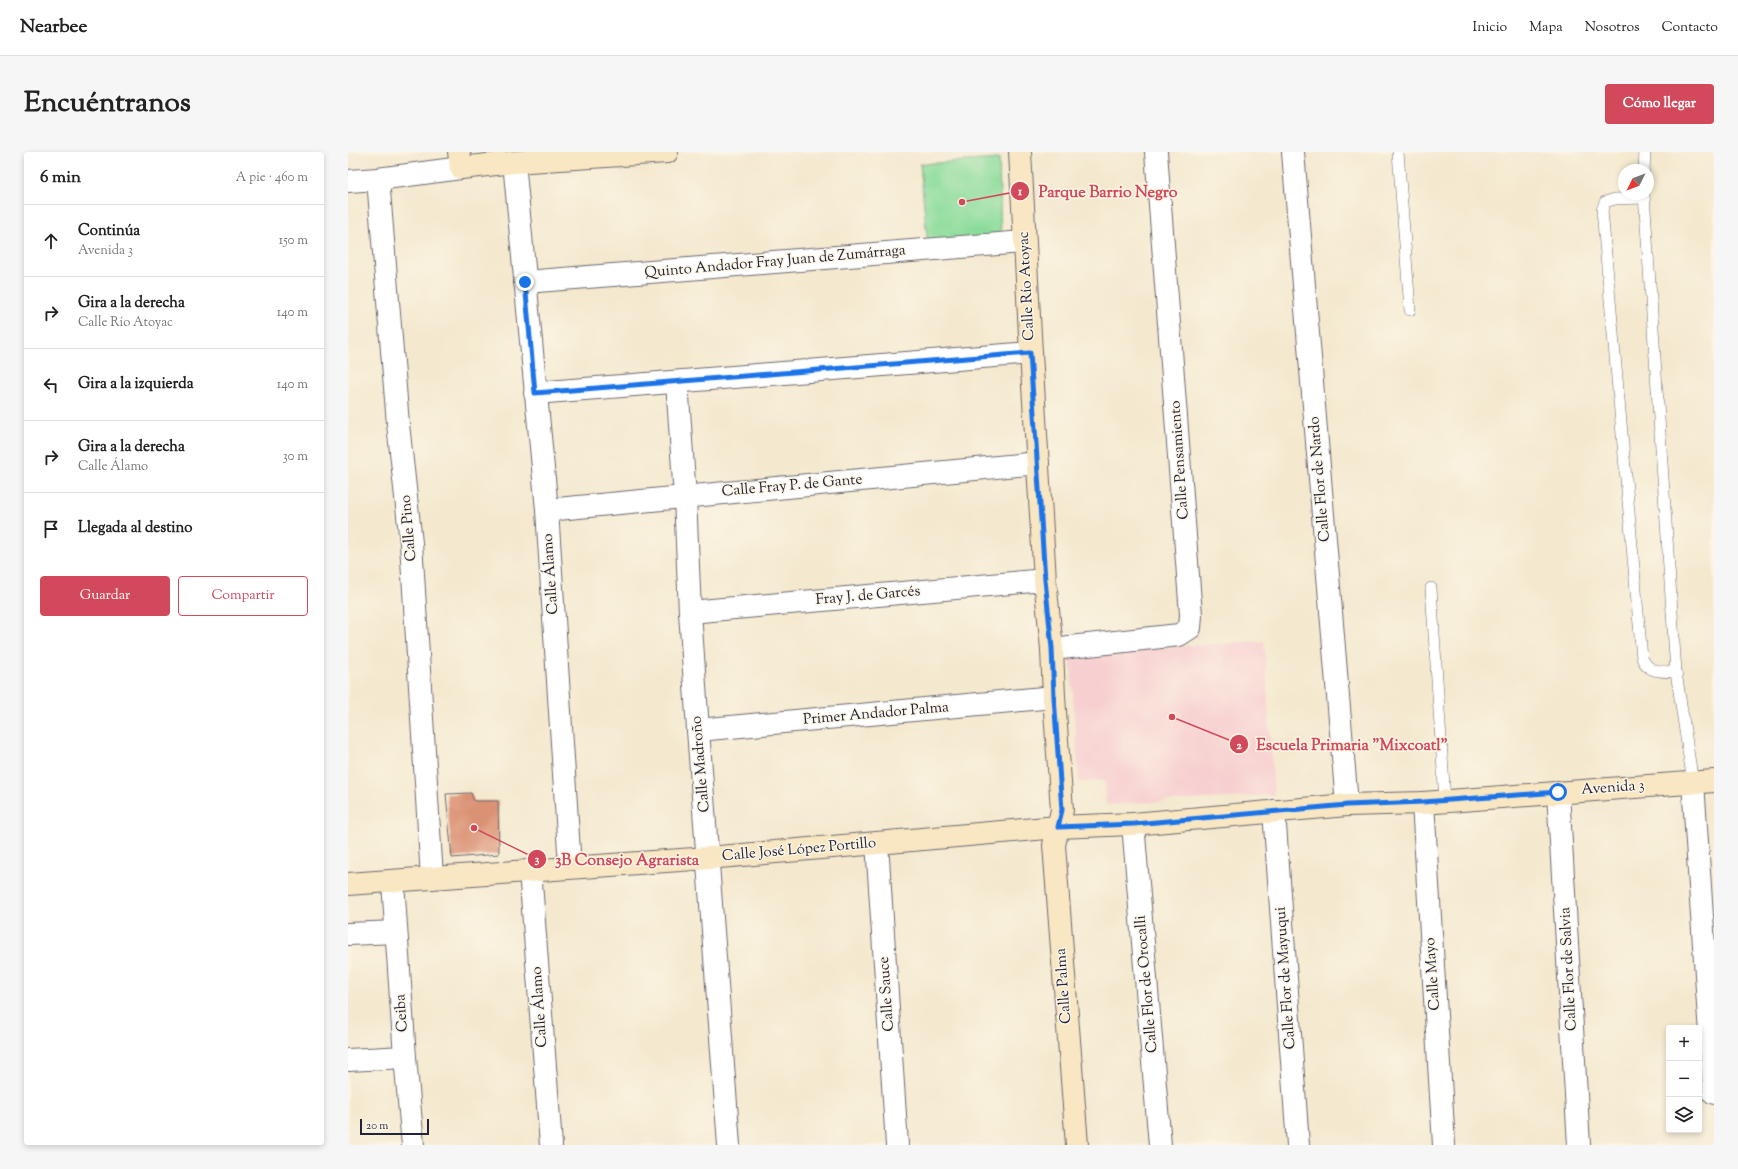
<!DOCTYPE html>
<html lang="es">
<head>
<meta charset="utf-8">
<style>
  :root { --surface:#fff; --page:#f6f6f6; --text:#222; --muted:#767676; --line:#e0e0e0; --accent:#d1495b }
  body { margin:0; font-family:"Sorts Mill Goudy",serif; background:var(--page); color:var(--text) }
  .controls { position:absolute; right:12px; bottom:12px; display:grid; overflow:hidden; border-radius:4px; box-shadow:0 2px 6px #0003 }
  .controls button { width:36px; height:36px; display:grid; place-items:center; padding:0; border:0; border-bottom:1px solid var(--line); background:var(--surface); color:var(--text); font:20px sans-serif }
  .compass { position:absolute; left:1270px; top:12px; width:36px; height:36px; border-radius:50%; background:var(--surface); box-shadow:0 2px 6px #0003; rotate:228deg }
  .scale { position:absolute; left:12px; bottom:10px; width:69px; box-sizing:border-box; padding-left:4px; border:2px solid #22223b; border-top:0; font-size:11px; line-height:14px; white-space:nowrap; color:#22223b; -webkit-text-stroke:3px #fcf5e5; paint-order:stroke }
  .stop { position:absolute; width:12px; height:12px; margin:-9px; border:3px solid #1a73e8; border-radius:50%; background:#fff }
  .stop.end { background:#1a73e8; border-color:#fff; box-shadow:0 1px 4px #0008 }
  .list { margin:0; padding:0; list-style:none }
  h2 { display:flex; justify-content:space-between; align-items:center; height:52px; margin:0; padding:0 16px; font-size:17px }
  h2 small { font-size:13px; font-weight:400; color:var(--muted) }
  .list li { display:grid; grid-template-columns:26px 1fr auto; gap:12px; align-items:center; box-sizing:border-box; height:72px; padding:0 16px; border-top:1px solid var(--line) }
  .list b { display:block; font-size:15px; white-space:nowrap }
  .list p { margin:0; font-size:13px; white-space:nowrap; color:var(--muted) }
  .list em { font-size:13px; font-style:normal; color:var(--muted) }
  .actions { display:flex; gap:8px; padding:12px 16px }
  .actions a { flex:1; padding:9px 0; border:1px solid var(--accent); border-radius:4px; text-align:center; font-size:14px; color:var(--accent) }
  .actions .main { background:var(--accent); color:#fff }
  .icon { flex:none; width:22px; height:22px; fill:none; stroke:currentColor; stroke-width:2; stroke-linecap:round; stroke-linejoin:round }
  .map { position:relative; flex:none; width:1366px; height:993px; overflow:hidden; border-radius:4px }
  header { display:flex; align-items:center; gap:24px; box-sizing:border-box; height:56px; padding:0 20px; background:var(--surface); border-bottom:1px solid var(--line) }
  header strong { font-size:19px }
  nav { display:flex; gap:22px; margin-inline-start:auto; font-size:14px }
  .intro { display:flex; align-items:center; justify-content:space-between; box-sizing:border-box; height:96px; padding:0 24px }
  h1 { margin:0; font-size:28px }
  .button { padding:10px 18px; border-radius:4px; background:var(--accent); color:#fff; font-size:14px; font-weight:700 }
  main { display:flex; gap:24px; padding:0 24px }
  aside { flex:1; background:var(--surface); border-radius:4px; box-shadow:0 2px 6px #0003 }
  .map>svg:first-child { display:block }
  .built { fill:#f7cfd0 }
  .green { fill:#8bdc9b; stroke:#567f6b }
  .building { fill:#db9173 }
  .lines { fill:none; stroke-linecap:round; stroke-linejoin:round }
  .lane-casing { stroke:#6c686f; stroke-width:12 }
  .street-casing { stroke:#6c686f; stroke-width:24 }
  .secondary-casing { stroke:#6c686f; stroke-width:24 }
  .lane { stroke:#fff; stroke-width:11 }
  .street { stroke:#fff; stroke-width:22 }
  .secondary { stroke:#f9e7c3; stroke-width:22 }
  .route { stroke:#1a73e8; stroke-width:5 }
  .labels { text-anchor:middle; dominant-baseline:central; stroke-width:3; stroke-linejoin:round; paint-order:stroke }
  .street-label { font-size:15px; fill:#22223b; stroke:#fcf5e5 }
  .leader { fill:none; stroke:#d1495b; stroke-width:1.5 }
  .callout-dot { fill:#d1495b; stroke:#fcf5e5; stroke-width:1.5 }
  .mark-label { font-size:12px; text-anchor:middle; font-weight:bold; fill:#fff }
  .callout-label { font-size:16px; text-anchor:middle; font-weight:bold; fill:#d1495b; stroke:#fcf5e5; stroke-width:3; stroke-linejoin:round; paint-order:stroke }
</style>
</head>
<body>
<header>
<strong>Nearbee</strong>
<nav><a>Inicio</a><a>Mapa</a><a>Nosotros</a><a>Contacto</a></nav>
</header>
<div class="intro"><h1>Encuéntranos</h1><a class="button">Cómo llegar</a></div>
<main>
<aside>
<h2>6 min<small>A pie · 460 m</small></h2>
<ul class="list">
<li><svg class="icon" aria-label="ahead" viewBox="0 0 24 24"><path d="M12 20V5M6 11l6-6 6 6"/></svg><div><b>Continúa</b><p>Avenida 3</p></div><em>150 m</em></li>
<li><svg class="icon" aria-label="right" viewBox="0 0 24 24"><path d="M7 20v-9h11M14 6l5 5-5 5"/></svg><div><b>Gira a la derecha</b><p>Calle Río Atoyac</p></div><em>140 m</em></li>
<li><svg class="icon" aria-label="left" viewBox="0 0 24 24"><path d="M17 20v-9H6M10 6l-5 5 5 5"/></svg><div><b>Gira a la izquierda</b></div><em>140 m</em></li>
<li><svg class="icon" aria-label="right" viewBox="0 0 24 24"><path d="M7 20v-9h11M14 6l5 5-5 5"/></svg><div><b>Gira a la derecha</b><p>Calle Álamo</p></div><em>30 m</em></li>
<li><svg class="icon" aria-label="arrive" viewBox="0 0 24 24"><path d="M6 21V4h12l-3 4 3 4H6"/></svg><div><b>Llegada al destino</b></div></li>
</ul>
<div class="actions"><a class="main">Guardar</a><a>Compartir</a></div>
</aside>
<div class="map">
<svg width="1366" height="993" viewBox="0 0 1366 993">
  <rect width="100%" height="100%" fill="#fcf5e5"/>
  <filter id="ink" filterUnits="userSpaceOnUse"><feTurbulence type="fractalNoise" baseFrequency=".025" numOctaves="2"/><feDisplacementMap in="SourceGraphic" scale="8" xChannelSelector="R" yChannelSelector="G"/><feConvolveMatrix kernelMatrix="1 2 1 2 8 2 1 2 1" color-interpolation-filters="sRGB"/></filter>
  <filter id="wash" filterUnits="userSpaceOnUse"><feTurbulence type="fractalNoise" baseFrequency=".012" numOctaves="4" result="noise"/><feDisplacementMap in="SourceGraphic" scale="16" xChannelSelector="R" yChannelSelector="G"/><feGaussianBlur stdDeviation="0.9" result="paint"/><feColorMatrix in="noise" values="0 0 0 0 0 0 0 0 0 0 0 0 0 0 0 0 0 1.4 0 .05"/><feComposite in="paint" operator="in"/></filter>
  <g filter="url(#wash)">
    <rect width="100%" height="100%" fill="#f4e9cf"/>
    <path class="built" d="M916 489 926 643 758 653 757 628 731 630 722 501Z"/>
    <path class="green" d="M651 7 653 88 580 95 572 12Z"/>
    <g id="blocks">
      <path class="building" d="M123 641 126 649H150L151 702 104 706 98 642Z"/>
    </g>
  </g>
  <g filter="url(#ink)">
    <use href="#blocks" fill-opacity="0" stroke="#6c686f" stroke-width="1"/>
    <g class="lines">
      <g class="lane-casing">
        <g id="lane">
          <path d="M1050 0 1062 158"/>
          <path d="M1296 18 1297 0"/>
          <path d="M1296 42 1328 520 1345 631"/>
          <path d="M1295 46 1267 47 1257 50 1254 58 1294 506C1301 522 1313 519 1328 520"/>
          <path d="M1083 436 1097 649"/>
        </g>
      </g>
      <g class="street-casing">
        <g id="street">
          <path d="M945 0 999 653"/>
          <path d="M166 10 199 358 222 715"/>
          <path d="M30 27 50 272 63 391 84 726"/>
          <path d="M0 29 30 27 113 16"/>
          <path d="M177 130 676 90"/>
          <path d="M329 230 337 345 342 460 350 578 381 993"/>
          <path d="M187 241 683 201"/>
          <path d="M199 358 690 311"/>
          <path d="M342 460 697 428"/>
          <path d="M704 497 831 483 842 476 843 463 808 0"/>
          <path d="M350 578 706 545"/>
          <path d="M1345 631 1366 941"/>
          <path d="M1210 640 1231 993"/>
          <path d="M1075 651 1096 993"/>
          <path d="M926 659 950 993"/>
          <path d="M785 672 812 993"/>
          <path d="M529 691 549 993"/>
          <path d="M182 718 203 993"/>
          <path d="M45 730 57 905 65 993"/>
          <path d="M0 782 48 780"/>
          <path d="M0 908 57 905"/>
        </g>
      </g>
      <g class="secondary-casing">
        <g id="secondary">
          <path d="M111 0 113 16 166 10 319 0"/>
          <path d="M672 0 683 201 697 428 704 497 706 545 714 658 706 693 729 993"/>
          <path d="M0 732 360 706 710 675 785 672 999 653 1075 651 1366 629"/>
        </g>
      </g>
      <use href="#lane" class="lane"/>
      <use href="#street" class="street"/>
      <use href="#secondary" class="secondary"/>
    </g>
  </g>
  <g class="lines" filter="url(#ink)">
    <path class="route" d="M177 130 187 241 682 201 697 428 704 496 706 545 714 658 710 675 786 672 999 653 1075 650 1210 640"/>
  </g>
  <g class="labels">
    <g class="street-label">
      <text transform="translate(427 110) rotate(-5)">Quinto Andador Fray Juan de Zumárraga</text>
      <text transform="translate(679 134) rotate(-93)">Calle Río Atoyac</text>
      <text transform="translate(832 308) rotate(-94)">Calle Pensamiento</text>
      <text transform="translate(972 327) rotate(-95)">Calle Flor de Nardo</text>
      <text transform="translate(444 334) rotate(-5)">Calle Fray P. de Gante</text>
      <text transform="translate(61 376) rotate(-95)">Calle Pino</text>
      <text transform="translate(203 422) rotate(-94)">Calle Álamo</text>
      <text transform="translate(520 444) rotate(-5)">Fray J. de Garcés</text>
      <text transform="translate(528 562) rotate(-5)">Primer Andador Palma</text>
      <text transform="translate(353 612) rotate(-95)">Calle Madroño</text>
      <text transform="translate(1265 636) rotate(-4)">Avenida 3</text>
      <text transform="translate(451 698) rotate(-5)">Calle José López Portillo</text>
      <text transform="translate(1221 817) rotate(-93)">Calle Flor de Salvia</text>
      <text transform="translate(1085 822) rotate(-94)">Calle Mayo</text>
      <text transform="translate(938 826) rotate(-94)">Calle Flor de Mayuqui</text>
      <text transform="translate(799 832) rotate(-95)">Calle Flor de Orocalli</text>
      <text transform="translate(716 834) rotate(-94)">Calle Palma</text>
      <text transform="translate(539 842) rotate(-94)">Calle Sauce</text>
      <text transform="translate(192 855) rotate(-94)">Calle Álamo</text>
      <text transform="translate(54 861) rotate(-94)">Ceiba</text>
    </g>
  </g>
  <path class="leader" d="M614 50L672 39M824 565L891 592M126 676L189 707"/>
  <g class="callout-dot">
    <circle cx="614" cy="50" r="4"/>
    <circle cx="824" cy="565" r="4"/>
    <circle cx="126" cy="676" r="4"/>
    <circle cx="672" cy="39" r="10"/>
    <circle cx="891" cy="592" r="10"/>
    <circle cx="189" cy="707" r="10"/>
  </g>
  <g class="mark-label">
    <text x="672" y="43">1</text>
    <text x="891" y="597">2</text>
    <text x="189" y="711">3</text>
  </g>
  <g class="callout-label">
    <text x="760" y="45">Parque Barrio Negro</text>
    <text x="1004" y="598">Escuela Primaria "Mixcoatl"</text>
    <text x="279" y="713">3B Consejo Agrarista</text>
  </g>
</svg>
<div class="controls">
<button>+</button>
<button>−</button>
<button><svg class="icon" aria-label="layers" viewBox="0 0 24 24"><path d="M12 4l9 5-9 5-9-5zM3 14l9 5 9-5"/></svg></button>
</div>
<svg class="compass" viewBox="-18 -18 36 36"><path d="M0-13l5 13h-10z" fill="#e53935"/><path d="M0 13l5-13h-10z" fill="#767676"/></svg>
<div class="scale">20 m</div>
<div class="stop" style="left:1210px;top:640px"></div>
<div class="stop end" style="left:177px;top:130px"></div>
</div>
</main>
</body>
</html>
